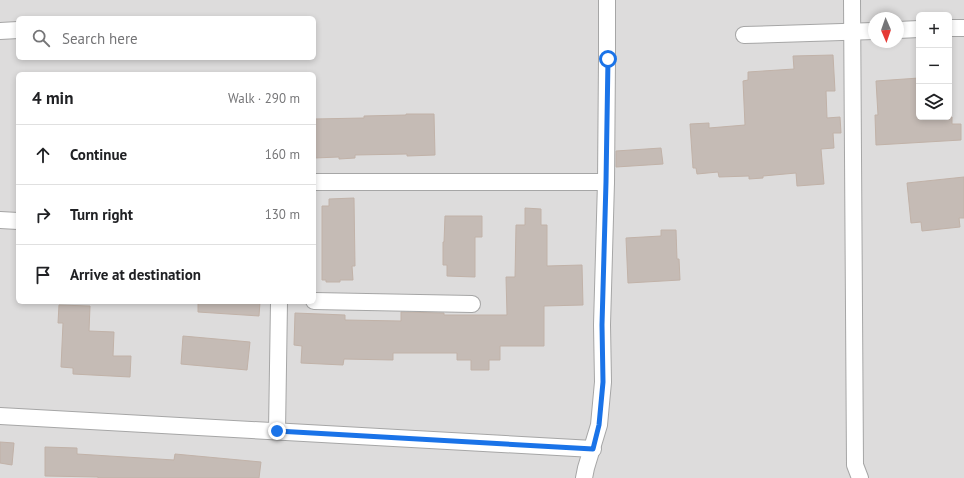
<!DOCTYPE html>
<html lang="en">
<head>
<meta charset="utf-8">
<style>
  :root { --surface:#fff; --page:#f6f6f6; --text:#202124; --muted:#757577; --line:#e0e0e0 }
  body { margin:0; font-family:"PT Sans",sans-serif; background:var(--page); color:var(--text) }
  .controls { position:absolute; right:12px; top:12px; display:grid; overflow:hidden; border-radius:6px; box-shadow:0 2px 6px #0003 }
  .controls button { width:36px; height:36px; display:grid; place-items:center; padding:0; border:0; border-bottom:1px solid var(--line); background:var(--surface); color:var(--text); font:20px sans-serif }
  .compass { position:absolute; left:868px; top:12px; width:36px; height:36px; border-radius:50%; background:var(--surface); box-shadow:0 2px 6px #0003; rotate:178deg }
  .stop { position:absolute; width:12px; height:12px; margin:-9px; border:3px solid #1a73e8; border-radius:50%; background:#fff }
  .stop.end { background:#1a73e8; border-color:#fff; box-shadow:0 1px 4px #0008 }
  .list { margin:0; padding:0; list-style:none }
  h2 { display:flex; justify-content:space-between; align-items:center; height:52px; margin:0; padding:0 16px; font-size:17px }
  h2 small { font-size:13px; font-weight:400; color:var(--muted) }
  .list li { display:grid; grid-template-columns:26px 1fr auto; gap:12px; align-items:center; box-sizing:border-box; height:60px; padding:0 16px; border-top:1px solid var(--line) }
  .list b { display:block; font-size:15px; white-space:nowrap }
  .list em { font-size:13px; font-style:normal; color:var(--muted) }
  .icon { flex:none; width:22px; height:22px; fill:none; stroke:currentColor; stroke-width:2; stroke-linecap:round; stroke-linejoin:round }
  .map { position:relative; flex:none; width:964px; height:478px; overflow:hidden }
  .search { position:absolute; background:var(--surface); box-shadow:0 2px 6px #0003; left:16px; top:16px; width:300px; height:44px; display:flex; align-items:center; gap:10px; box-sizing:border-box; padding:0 14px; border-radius:6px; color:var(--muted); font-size:15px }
  .panel { position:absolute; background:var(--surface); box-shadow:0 2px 6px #0003; left:16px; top:72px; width:300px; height:232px; border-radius:6px }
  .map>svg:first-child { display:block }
  .residential { fill:#dddcdc; fill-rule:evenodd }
  .building { fill:#c5bbb5; stroke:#c1b2a8 }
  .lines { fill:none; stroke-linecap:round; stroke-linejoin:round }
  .minor-casing { stroke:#a6a6a6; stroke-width:18 }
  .minor { stroke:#fff; stroke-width:16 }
  .route { stroke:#1a73e8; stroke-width:5 }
</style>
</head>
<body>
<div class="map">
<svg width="964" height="478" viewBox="0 0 964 478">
  <rect width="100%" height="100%" fill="#f0ece6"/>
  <path class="residential" d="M0 0H964V478H0ZM919 15H949V117H919ZM18 18H314V58H18ZM874 18H898V42H874ZM18 74H314V302H18Z"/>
  <g class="building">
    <path d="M833 55 835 91H826L827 118 840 117 841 133H833L834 148 821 149 824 184 797 186 796 173 763 176V178L749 179V176L719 177 718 172 697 174 696 168H693L690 124 709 123V128L745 125 743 81 748 80V72L794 69 793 56Z"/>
    <path d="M919 78V117H952V124H961V140L876 145 875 115H878L876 81Z"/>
    <path d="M406 114H434L435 155 407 156V154L355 155V158L339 159V157L314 158V119L364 118V116L406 115Z"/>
    <path d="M661 148 663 164 616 167V151Z"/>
    <path d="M964 177V218H959L960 227 922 231 921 222 911 223 907 183Z"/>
    <path d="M354 198 355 266H352L353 280H340V282H326V280H322V206H329V199Z"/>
    <path d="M525 208 541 209V225H547V266L582 265 583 305 544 306V346H500V360H489V370H471V360H457V353H393V360L344 359 343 365 301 363 302 346 294 345 295 313 345 315V320L401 321V312L444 313V315H507L506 277H515L516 225H525Z"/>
    <path d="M445 216H482V237H475V277L447 276V265H443V242H444Z"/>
    <path d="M661 230H676L677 259H679L680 280 628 283 626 238 661 236Z"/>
    <path d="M198 302H260L259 316 198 312Z"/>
    <path d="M59 305 90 306 89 331 114 332 113 356H131L130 377 73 374V368L61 367 63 323H58Z"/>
    <path d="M183 336 250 342 247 370 181 364Z"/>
    <path d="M0 442 14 443 12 465 0 463Z"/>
    <path d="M45 447 77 448V454L174 460 175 454 261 462 259 478H98V477L45 476Z"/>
  </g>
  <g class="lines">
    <g class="minor-casing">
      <g id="minor">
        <path d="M852 0 855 465 860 478"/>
        <path d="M949 28H964"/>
        <path d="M898 30 919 29"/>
        <path d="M0 31 18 30"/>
        <path d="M744 35 874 31"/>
        <path d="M314 182H606"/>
        <path d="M0 220 18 221"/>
        <path d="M314 301 472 304"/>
        <path d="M0 416 593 449"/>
        <path d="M277 431 279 302"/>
        <path d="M584 478 586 468 599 425 603 382 602 325 606 182 607 59V0"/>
      </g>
    </g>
    <use href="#minor" class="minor"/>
  </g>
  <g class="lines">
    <path class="route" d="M277 431 593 449 599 425 603 382 602 325 606 182 608 59"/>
  </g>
</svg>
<div class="controls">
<button>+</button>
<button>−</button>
<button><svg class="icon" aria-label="layers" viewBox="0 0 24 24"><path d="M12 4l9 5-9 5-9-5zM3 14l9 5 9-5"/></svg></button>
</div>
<svg class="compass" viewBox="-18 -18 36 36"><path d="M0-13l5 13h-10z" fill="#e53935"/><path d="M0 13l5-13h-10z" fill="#757577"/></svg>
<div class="stop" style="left:608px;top:59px"></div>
<div class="stop end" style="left:277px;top:431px"></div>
<div class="search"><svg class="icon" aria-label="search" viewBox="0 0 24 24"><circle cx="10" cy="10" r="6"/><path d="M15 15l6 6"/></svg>Search here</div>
<section class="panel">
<h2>4 min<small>Walk · 290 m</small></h2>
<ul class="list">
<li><svg class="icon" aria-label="ahead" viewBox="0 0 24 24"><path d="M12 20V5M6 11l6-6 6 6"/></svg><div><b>Continue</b></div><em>160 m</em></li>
<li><svg class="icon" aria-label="right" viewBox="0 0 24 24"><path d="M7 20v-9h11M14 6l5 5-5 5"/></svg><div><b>Turn right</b></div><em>130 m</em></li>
<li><svg class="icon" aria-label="arrive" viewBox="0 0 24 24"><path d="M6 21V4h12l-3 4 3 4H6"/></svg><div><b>Arrive at destination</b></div></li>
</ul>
</section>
</div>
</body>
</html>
